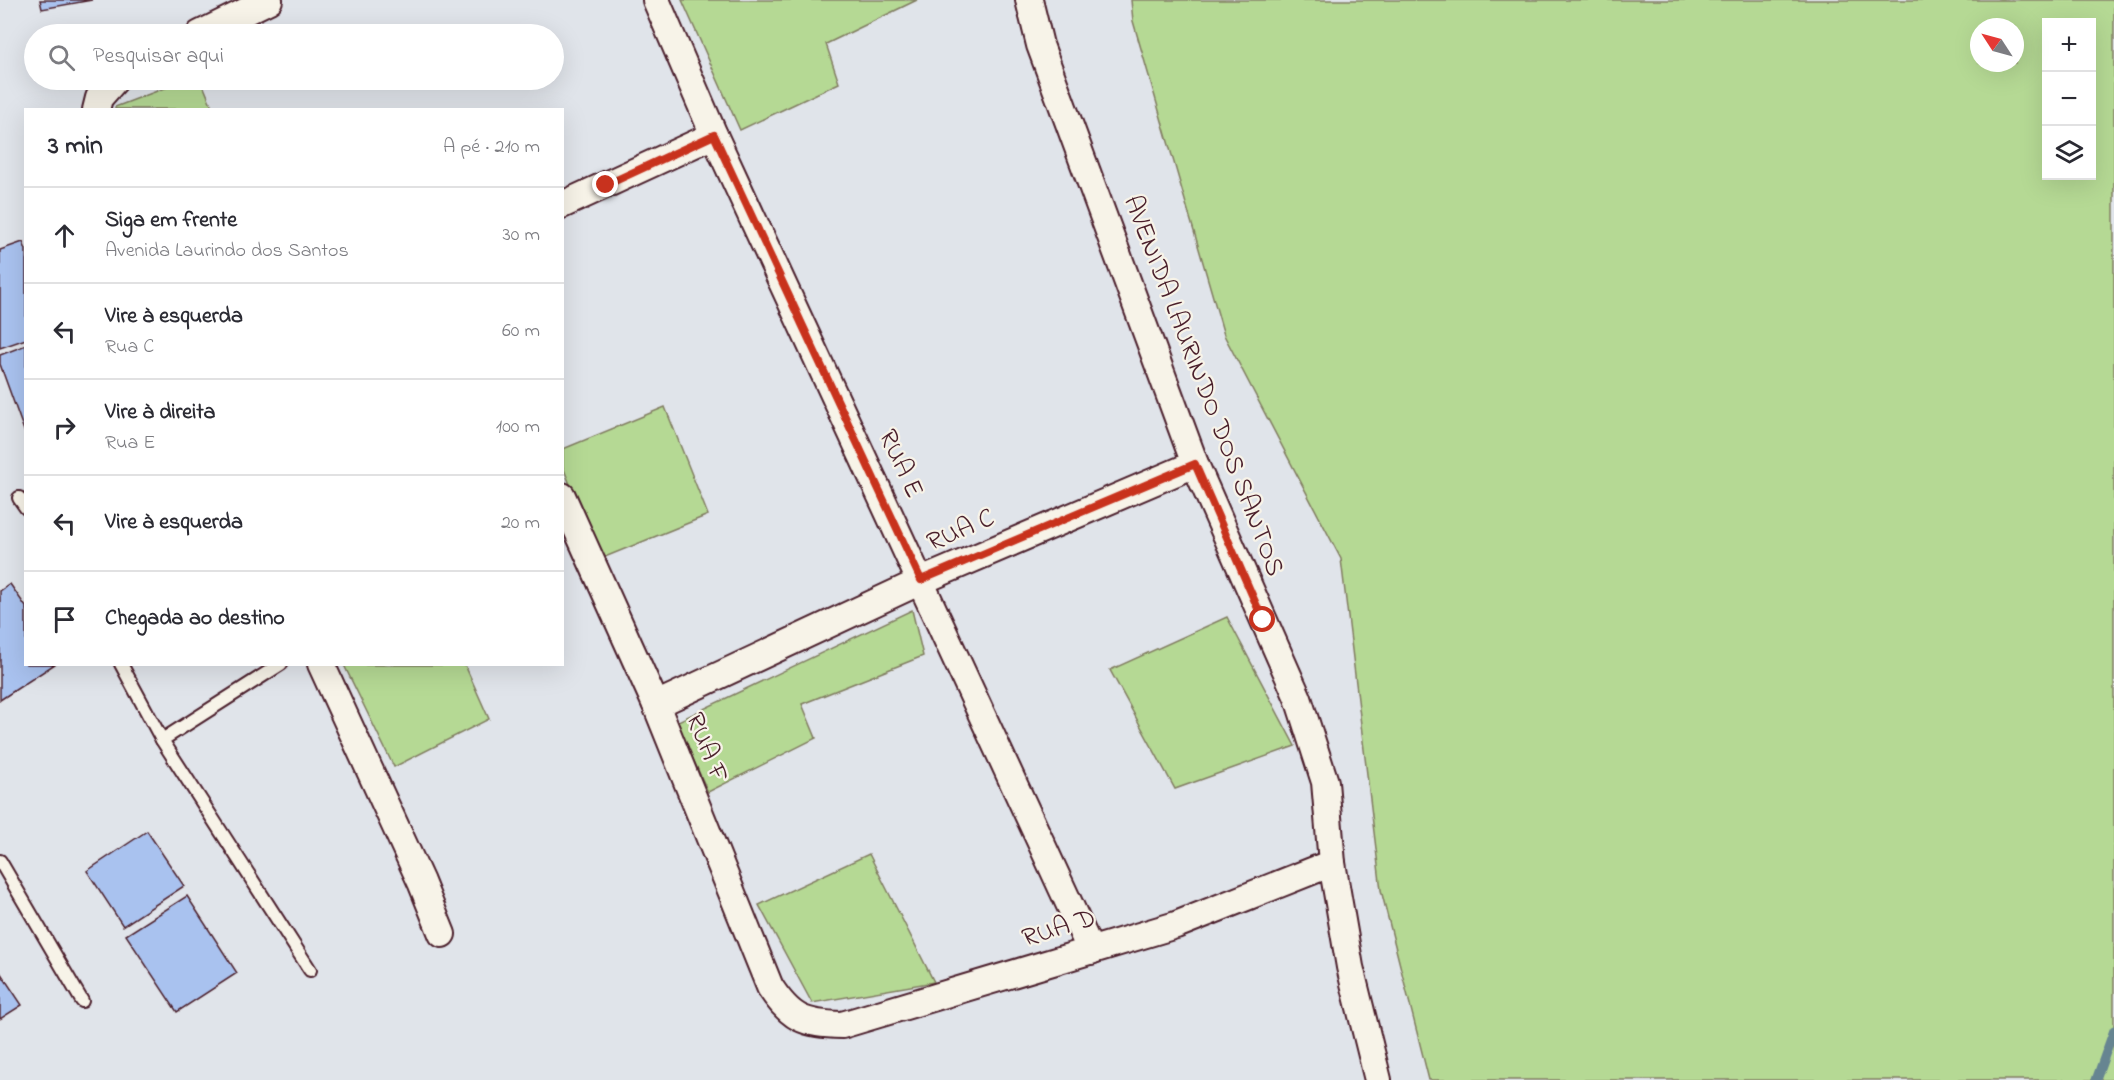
<!DOCTYPE html>
<html lang="pt">
<head>
<meta charset="utf-8">
<style>
  :root { --surface:#fff; --page:#f7f7f7; --text:#2b2b33; --muted:#7c7c81; --line:#e1e1e2 }
  body { margin:0; font-family:"Indie Flower",sans-serif; background:var(--page); color:var(--text) }
  .controls { position:absolute; right:18px; top:18px; display:grid; overflow:hidden; border-radius:0px; box-shadow:0 6px 24px #0002 }
  .controls button { width:54px; height:54px; display:grid; place-items:center; padding:0; border:0; border-bottom:2px solid var(--line); background:var(--surface); color:var(--text); font:30px sans-serif }
  .compass { position:absolute; left:1970px; top:18px; width:54px; height:54px; border-radius:50%; background:var(--surface); box-shadow:0 6px 24px #0002; rotate:306deg }
  .stop { position:absolute; width:18px; height:18px; margin:-14px; border:4px solid #c8321e; border-radius:50%; background:#fff }
  .stop.end { background:#c8321e; border-color:#fff; box-shadow:0 2px 6px #0008 }
  .list { margin:0; padding:0; list-style:none }
  h2 { display:flex; justify-content:space-between; align-items:center; height:78px; margin:0; padding:0 24px; font-size:26px }
  h2 small { font-size:20px; font-weight:400; color:var(--muted) }
  .list li { display:grid; grid-template-columns:39px 1fr auto; gap:18px; align-items:center; box-sizing:border-box; height:96px; padding:0 24px; border-top:2px solid var(--line) }
  .list b { display:block; font-size:22px; white-space:nowrap }
  .list p { margin:0; font-size:20px; white-space:nowrap; color:var(--muted) }
  .list em { font-size:20px; font-style:normal; color:var(--muted) }
  .icon { flex:none; width:33px; height:33px; fill:none; stroke:currentColor; stroke-width:2; stroke-linecap:round; stroke-linejoin:round }
  .map { position:relative; flex:none; width:2114px; height:1080px; overflow:hidden }
  .search { position:absolute; background:var(--surface); box-shadow:0 6px 24px #0002; left:24px; top:24px; width:540px; height:66px; display:flex; align-items:center; gap:15px; box-sizing:border-box; padding:0 21px; border-radius:33px; color:var(--muted); font-size:22px }
  .panel { position:absolute; background:var(--surface); box-shadow:0 6px 24px #0002; left:24px; top:108px; width:540px; height:558px; border-radius:0px }
  .map>svg:first-child { display:block }
  .green { fill:#b5d994; stroke:#807c60; stroke-width:1.5; fill-rule:evenodd }
  .lines { fill:none; stroke-linecap:round; stroke-linejoin:round }
  .stream { stroke:#668591; stroke-width:9 }
  .building { fill:#a9c2ef; stroke:#4a1f2b; stroke-width:1.5 }
  .service-casing { stroke:#4a1f2b; stroke-width:16 }
  .minor-casing { stroke:#4a1f2b; stroke-width:30 }
  .service { stroke:#f7f3e8; stroke-width:12 }
  .minor { stroke:#f7f3e8; stroke-width:26 }
  .route { stroke:#c8321e; stroke-width:8 }
  .labels { text-anchor:middle; dominant-baseline:central; stroke-width:4.5; stroke-linejoin:round; paint-order:stroke }
  .street-label { font-size:27px; fill:#4a1f2b; stroke:#f7f3e8 }
</style>
</head>
<body>
<div class="map">
<svg width="2114" height="1080" viewBox="0 0 2114 1080">
  <rect width="100%" height="100%" fill="#e0e4ea"/>
  <filter id="ink" filterUnits="userSpaceOnUse"><feTurbulence type="fractalNoise" baseFrequency=".0167" numOctaves="2"/><feDisplacementMap in="SourceGraphic" scale="12" xChannelSelector="R" yChannelSelector="G"/><feConvolveMatrix kernelMatrix="1 2 1 2 8 2 1 2 1" color-interpolation-filters="sRGB"/></filter>
  <g filter="url(#ink)">
    <g class="green">
      <path d="M682 0H917L826 44 839 83 740 130Z"/>
      <path d="M1131 0H2114V1080H1429L1381 890 1341 559 1224 335 1133 21ZM2092 22V176H2046V22ZM1979 27H2015V63H1979Z"/>
      <path d="M186 80H201L213 109H115V107Z"/>
      <path d="M665 407 708 515 600 559 563 467V449Z"/>
      <path d="M912 610 923 656 802 704 816 738 708 792 676 722Z"/>
      <path d="M1227 617 1295 746 1175 789 1110 670Z"/>
      <path d="M344 665H465L489 719 394 767Z"/>
      <path d="M869 854 934 982 812 1003 759 905Z"/>
    </g>
    <g class="lines">
      <path class="stream" d="M2096 1080 2114 1030"/>
    </g>
    <g class="building">
      <path d="M40 0H92L42 9Z"/>
      <path d="M23 242 26 250V339L0 348V250Z"/>
      <path d="M26 345V436L0 364V355Z"/>
      <path d="M10 584 26 607V664H55L0 700V591Z"/>
      <path d="M147 831 184 886 123 926 87 871Z"/>
      <path d="M187 896 237 973 177 1012 126 935Z"/>
      <path d="M0 972 22 1005 0 1019Z"/>
    </g>
    <g class="lines">
      <g class="service-casing">
        <g id="service">
          <path d="M19 498 26 508"/>
          <path d="M121 664 162 740 310 970"/>
          <path d="M162 740 281 664"/>
          <path d="M0 861 82 1001"/>
        </g>
      </g>
      <g class="minor-casing">
        <g id="minor">
          <path d="M656 0 714 135 1091 951"/>
          <path d="M1029 0 1040 45 1195 464 1298 698 1325 782 1332 863 1350 967 1378 1080"/>
          <path d="M200 34 269 0"/>
          <path d="M96 110 99 98 115 80"/>
          <path d="M562 205 714 135"/>
          <path d="M562 496 656 705 770 987C791 1019 804 1024 842 1025L1176 925 1332 863"/>
          <path d="M321 664 421 882 442 934"/>
          <path d="M656 705 921 581 1195 464"/>
        </g>
      </g>
      <use href="#service" class="service"/>
      <use href="#minor" class="minor"/>
    </g>
  </g>
  <g class="lines" filter="url(#ink)">
    <path class="route" d="M606 185 714 135 921 580 1195 464 1263 620"/>
  </g>
  <g class="labels">
    <g class="street-label">
      <text transform="translate(1203 386) rotate(69)">AVENIDA LAURINDO DOS SANTOS</text>
      <text transform="translate(900 464) rotate(65)">RUA E</text>
      <text transform="translate(961 531) rotate(-23)">RUA C</text>
      <text transform="translate(706 748) rotate(68)">RUA F</text>
      <text transform="translate(1059 929) rotate(-17)">RUA D</text>
    </g>
  </g>
</svg>
<div class="controls">
<button>+</button>
<button>−</button>
<button><svg class="icon" aria-label="layers" viewBox="0 0 24 24"><path d="M12 4l9 5-9 5-9-5zM3 14l9 5 9-5"/></svg></button>
</div>
<svg class="compass" viewBox="-18 -18 36 36"><path d="M0-13l5 13h-10z" fill="#e53935"/><path d="M0 13l5-13h-10z" fill="#7c7c81"/></svg>
<div class="stop" style="left:1263px;top:620px"></div>
<div class="stop end" style="left:606px;top:185px"></div>
<div class="search"><svg class="icon" aria-label="search" viewBox="0 0 24 24"><circle cx="10" cy="10" r="6"/><path d="M15 15l6 6"/></svg>Pesquisar aqui</div>
<section class="panel">
<h2>3 min<small>A pé · 210 m</small></h2>
<ul class="list">
<li><svg class="icon" aria-label="ahead" viewBox="0 0 24 24"><path d="M12 20V5M6 11l6-6 6 6"/></svg><div><b>Siga em frente</b><p>Avenida Laurindo dos Santos</p></div><em>30 m</em></li>
<li><svg class="icon" aria-label="left" viewBox="0 0 24 24"><path d="M17 20v-9H6M10 6l-5 5 5 5"/></svg><div><b>Vire à esquerda</b><p>Rua C</p></div><em>60 m</em></li>
<li><svg class="icon" aria-label="right" viewBox="0 0 24 24"><path d="M7 20v-9h11M14 6l5 5-5 5"/></svg><div><b>Vire à direita</b><p>Rua E</p></div><em>100 m</em></li>
<li><svg class="icon" aria-label="left" viewBox="0 0 24 24"><path d="M17 20v-9H6M10 6l-5 5 5 5"/></svg><div><b>Vire à esquerda</b></div><em>20 m</em></li>
<li><svg class="icon" aria-label="arrive" viewBox="0 0 24 24"><path d="M6 21V4h12l-3 4 3 4H6"/></svg><div><b>Chegada ao destino</b></div></li>
</ul>
</section>
</div>
</body>
</html>
